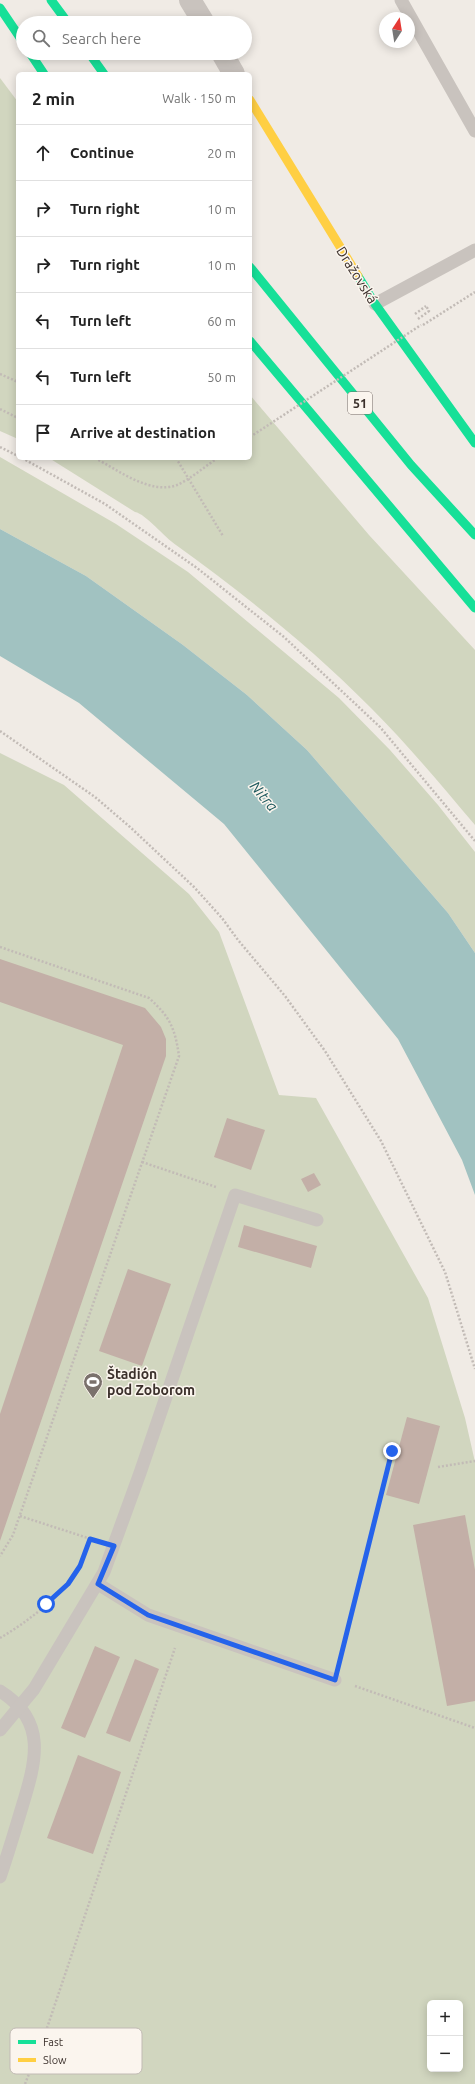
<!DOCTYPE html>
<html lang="en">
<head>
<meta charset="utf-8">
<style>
  :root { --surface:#fff; --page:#f6f6f6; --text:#222; --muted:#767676; --line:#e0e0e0 }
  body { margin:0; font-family:Ubuntu,sans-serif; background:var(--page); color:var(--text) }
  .controls { position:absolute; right:12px; bottom:12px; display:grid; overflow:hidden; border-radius:6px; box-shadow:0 2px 10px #0003 }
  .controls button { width:36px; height:36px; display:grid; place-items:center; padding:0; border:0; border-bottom:1px solid var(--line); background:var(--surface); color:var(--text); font:20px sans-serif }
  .compass { position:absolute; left:379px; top:12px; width:36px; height:36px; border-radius:50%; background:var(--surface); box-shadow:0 2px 10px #0003; rotate:12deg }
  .stop { position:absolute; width:12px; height:12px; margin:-9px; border:3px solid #2563eb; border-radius:50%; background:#fff }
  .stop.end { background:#2563eb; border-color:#fff; box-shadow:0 1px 4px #0008 }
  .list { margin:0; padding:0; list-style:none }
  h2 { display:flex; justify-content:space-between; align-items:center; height:52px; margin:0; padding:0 16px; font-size:17px }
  h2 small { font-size:13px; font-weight:400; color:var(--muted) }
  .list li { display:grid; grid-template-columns:26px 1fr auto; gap:12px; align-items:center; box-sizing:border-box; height:56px; padding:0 16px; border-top:1px solid var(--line) }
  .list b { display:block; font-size:15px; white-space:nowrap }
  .list em { font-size:13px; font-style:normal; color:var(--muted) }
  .icon { flex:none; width:22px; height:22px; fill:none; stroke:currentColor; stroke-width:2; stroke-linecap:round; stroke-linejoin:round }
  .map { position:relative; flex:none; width:475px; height:2084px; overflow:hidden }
  .search { position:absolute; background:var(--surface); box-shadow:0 2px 10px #0003; left:16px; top:16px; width:236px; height:44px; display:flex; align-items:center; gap:10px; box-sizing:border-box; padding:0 14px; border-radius:22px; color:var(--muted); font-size:15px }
  .panel { position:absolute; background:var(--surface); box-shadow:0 2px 10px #0003; left:16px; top:72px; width:236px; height:388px; border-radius:6px }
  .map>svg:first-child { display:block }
  .green { fill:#d1d6bf; fill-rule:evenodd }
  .water { fill:#a1c2c1 }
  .building { fill:#c3afa7 }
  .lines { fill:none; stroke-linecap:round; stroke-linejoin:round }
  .path { stroke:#c2bbb6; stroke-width:2.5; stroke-dasharray:2 2; stroke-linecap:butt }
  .lane { stroke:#c9c3be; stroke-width:13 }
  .street { stroke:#c9c3be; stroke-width:22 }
  .fast { stroke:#16e098; stroke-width:9 }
  .slow { stroke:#ffcf43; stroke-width:9 }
  .path-bridge { stroke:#c2bbb6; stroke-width:2.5; stroke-dasharray:2 2; stroke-linecap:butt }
  .route { stroke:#2563eb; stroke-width:5 }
  .labels { text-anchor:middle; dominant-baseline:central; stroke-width:3; stroke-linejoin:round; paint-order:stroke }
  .shield { fill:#fbf5ee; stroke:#756b66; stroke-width:1 }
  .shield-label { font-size:13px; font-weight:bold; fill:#3b302b }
  .street-label { font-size:14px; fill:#3b302b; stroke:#fbf5ee }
  .poi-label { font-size:14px; font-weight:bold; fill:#3b302b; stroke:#fbf5ee; text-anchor:start }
  .water-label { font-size:15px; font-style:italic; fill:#1f5a5e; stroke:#fbf5ee }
  .key { fill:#fbf5ee; stroke:#c1bab4; stroke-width:1 }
  .key-label { font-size:11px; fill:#3b302b }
</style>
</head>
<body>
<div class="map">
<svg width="475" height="2084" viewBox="0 0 475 2084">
  <rect width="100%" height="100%" fill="#f0ebe5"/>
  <g class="green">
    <path d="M0 78 18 102V439L0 431Z"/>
    <path d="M250 395 369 535 475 650V825C441 785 408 745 371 708 311 647 245 595 176 545 164 537 146 514 135 512L49 458H250Z"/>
    <path d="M0 457 116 524 188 572 339 698 390 750 438 805 475 852V953L448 913 307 750 247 695 183 645 86 576 0 529Z"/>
    <path d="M0 753 64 785 189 894 219 932 279 1095 316 1098 428 1298 465 1418 475 1462V2084H0ZM430 2003H460V2069H430Z"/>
  </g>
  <path class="water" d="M0 529 86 576 183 645 247 695 307 750 448 913 475 953V1195L462 1160 398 1039 224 824 79 703 0 656Z"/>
  <g class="building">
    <path d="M0 959 145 1008 161 1027 166 1039V1056L0 1541V1414L123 1045 0 1002Z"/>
    <path d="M227 1118 265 1130 251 1170 214 1157Z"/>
    <path d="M314 1173 321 1185 308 1192 301 1179Z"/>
    <path d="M244 1225 317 1246 311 1268 238 1247Z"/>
    <path d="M128 1269 171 1284 142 1366 99 1351Z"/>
    <path d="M407 1417 440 1426 419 1504 386 1495Z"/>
    <path d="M465 1515 475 1570V1701L447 1706 413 1525Z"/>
    <path d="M95 1646 120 1657 85 1738 61 1728Z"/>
    <path d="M135 1659 159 1669 130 1742 106 1733Z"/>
    <path d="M78 1755 121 1772 93 1854 47 1838Z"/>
  </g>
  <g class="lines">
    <g class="path">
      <path d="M415 314 426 306"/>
      <path d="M418 319 429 311 426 306"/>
      <path d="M423 325 475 292"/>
      <path d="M0 374 18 382"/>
      <path d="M0 409 18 418"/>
      <path d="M0 447 18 456"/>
      <path d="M22 458 105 504 197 568 284 637 380 727 475 841"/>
      <path d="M176 458 223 536"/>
      <path d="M0 731 95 797 130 827 194 887 222 918 238 940 285 996 325 1051 381 1141 445 1272 475 1369"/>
      <path d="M0 947 149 998C170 1017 175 1028 179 1056L13 1535 0 1556"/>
      <path d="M142 1162 216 1187"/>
      <path d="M438 1467 475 1461"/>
      <path d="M20 1516 91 1539"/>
      <path d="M81 1565 90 1539"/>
      <path d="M0 1638C29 1621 58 1598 77 1571"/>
      <path d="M340 1660 392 1451"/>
      <path d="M355 1686 475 1728"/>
      <path d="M25 2084 47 2028 175 1648"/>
    </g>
    <g class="lane">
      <path d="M401 0 475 131"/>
      <path d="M375 304 475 250"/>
      <path d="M98 1584 148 1615 335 1680"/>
      <path d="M0 1691C48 1721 36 1761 22 1807 15 1830 8 1854 0 1877"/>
      <path d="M0 1730 34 1689 104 1572 140 1473 235 1195 317 1220"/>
    </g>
    <g class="street">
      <path d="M190 0 204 23"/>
      <path d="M222 53 234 74"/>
    </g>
    <g class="fast">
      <path d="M51 0 68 23"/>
      <path d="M0 8 23 42"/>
      <path d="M30 53 44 74"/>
      <path d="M89 53 104 74"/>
      <path d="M250 267 411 465 475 535"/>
      <path d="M358 276 375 304 475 443"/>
      <path d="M250 341 475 608"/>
    </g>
    <path class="slow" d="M250 100 358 276"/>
    <g class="path-bridge">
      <path d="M250 437 421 325"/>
      <path d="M95 458C118 470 150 495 177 485 191 479 205 466 218 458"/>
    </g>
  </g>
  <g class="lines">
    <path class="route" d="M46 1604 68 1584 80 1566 90 1539 114 1546 98 1584 148 1615 335 1680 392 1451"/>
  </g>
  <defs>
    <g id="stadium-pin" transform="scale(1)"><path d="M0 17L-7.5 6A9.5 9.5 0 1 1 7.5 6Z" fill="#7a716c" stroke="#fbf5ee"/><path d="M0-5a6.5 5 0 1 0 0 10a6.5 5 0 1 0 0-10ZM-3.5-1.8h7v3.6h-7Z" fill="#fff"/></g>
  </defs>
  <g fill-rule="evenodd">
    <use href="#stadium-pin" x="93" y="1382"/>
  </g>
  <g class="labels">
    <rect class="shield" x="348" y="392" width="24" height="22" rx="3"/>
    <g class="shield-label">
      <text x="360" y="403">51</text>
    </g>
    <g class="street-label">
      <text transform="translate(357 275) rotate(58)">Dražovská</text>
    </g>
    <g class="poi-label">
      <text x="107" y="1374">Štadión<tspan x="107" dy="16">pod Zoborom</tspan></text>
    </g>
    <g class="water-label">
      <text transform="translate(264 796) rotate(50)">Nitra</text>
    </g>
  </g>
  <rect x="10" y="2028" width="132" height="46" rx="6" class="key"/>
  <rect x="18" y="2040" width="18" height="4" fill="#16e098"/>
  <rect x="18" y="2058" width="18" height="4" fill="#ffcf43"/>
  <g class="key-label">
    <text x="43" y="2046">Fast</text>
    <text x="43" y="2064">Slow</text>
  </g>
</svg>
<div class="controls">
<button>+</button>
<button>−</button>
</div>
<svg class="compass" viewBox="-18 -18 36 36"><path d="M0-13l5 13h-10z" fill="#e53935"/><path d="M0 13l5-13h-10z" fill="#767676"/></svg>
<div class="stop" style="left:46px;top:1604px"></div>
<div class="stop end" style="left:392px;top:1451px"></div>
<div class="search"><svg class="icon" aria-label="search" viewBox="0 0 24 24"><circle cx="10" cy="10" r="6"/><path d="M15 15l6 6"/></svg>Search here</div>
<section class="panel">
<h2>2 min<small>Walk · 150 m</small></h2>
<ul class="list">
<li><svg class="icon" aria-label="ahead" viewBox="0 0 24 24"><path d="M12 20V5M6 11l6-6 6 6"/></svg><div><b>Continue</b></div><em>20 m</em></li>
<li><svg class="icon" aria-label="right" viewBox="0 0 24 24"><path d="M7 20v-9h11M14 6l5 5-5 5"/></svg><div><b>Turn right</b></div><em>10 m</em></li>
<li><svg class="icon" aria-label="right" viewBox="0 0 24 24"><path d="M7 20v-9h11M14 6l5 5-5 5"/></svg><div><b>Turn right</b></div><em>10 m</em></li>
<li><svg class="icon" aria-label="left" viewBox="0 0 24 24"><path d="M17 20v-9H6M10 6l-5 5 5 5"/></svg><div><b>Turn left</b></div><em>60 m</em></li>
<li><svg class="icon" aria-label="left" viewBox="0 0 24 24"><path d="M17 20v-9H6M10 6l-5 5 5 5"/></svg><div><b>Turn left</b></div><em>50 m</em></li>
<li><svg class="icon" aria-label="arrive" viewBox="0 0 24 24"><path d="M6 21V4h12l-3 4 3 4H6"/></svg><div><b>Arrive at destination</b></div></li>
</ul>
</section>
</div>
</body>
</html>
